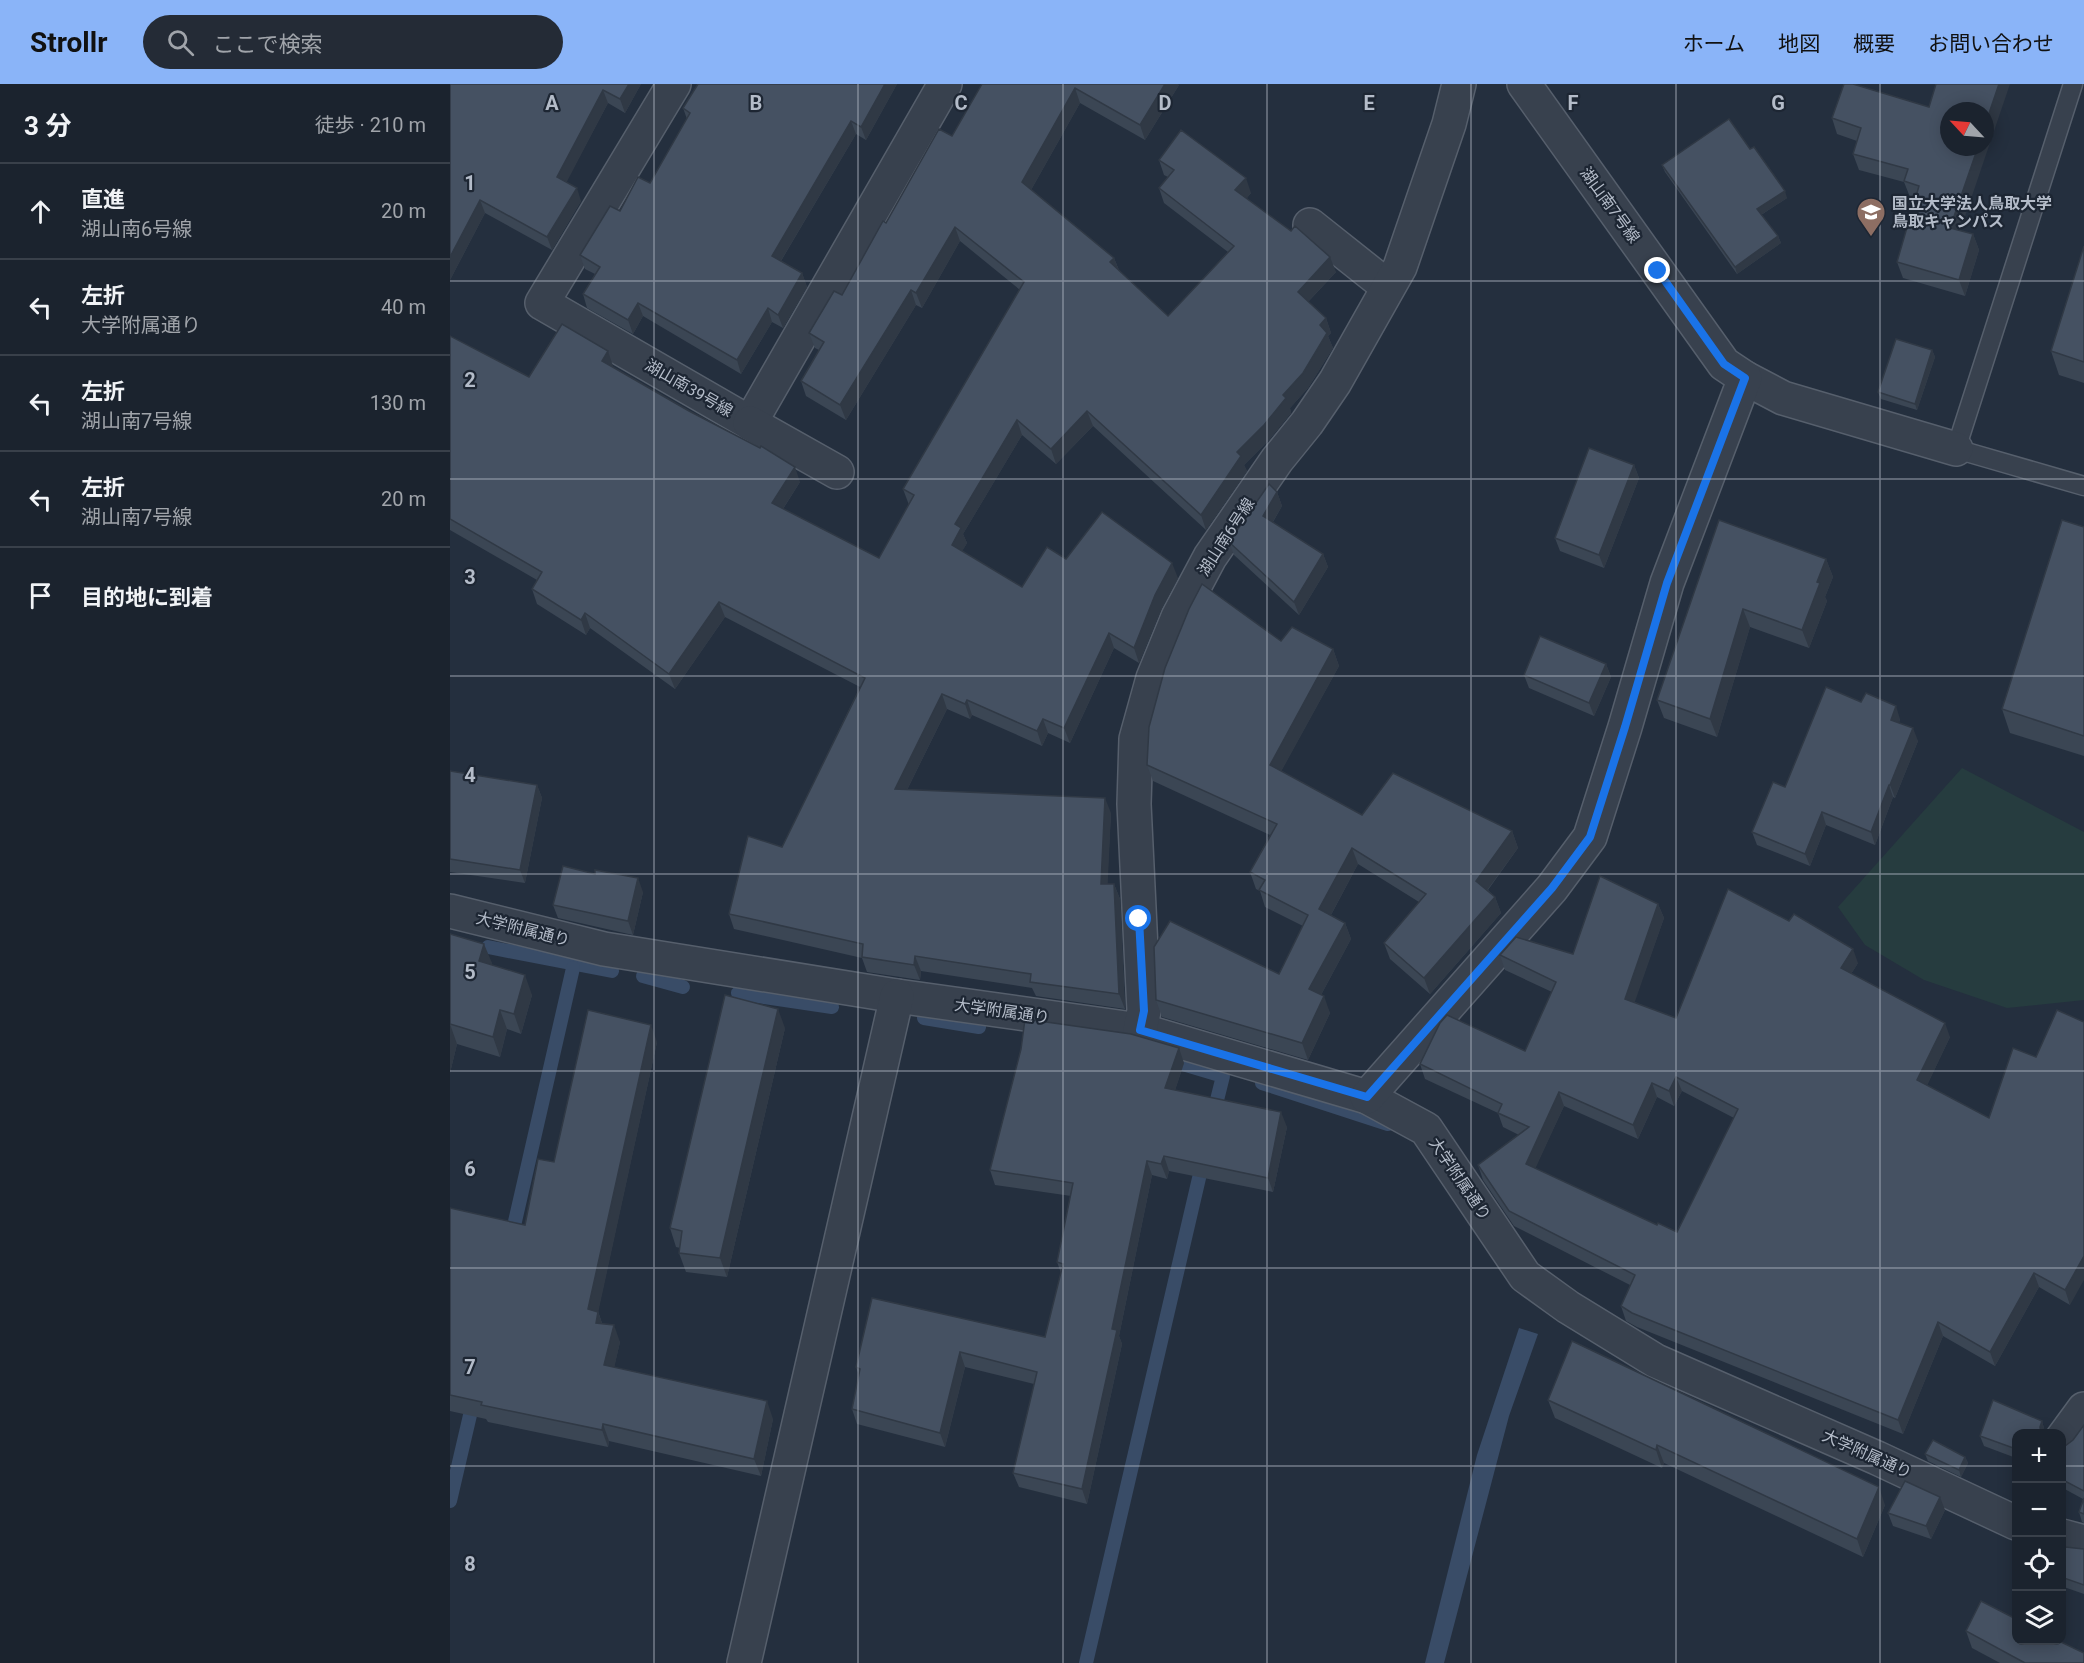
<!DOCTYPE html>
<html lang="ja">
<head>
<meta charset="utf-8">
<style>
  :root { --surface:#1b232e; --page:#242b36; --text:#f1f3f6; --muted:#a0a4aa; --line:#39404a; --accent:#8ab4f8 }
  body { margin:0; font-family:Roboto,"Noto Sans JP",sans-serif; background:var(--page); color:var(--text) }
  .controls { position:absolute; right:18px; bottom:18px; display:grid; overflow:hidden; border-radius:12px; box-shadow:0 3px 15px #0003 }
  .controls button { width:54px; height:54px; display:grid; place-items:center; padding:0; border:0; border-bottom:2px solid var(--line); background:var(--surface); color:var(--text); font:30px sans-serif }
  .compass { position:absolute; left:1490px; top:18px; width:54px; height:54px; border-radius:50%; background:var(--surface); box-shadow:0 3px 15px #0003; rotate:296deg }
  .stop { position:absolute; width:18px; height:18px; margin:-14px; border:4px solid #1a73e8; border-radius:50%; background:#fff }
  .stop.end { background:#1a73e8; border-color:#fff; box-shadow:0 2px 6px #0008 }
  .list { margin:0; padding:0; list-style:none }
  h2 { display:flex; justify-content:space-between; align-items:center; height:78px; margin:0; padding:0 24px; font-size:26px }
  h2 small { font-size:20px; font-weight:400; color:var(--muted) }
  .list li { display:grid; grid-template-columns:39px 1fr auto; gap:18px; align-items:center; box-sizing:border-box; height:96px; padding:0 24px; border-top:2px solid var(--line) }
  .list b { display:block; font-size:22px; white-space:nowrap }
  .list p { margin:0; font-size:20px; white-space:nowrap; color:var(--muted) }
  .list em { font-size:20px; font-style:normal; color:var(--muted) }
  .icon { flex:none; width:33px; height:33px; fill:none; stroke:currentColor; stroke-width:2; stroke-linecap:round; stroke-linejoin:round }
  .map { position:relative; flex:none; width:1634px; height:1579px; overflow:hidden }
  header { display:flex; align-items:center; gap:36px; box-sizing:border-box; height:84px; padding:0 30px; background:var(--accent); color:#111 }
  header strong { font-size:28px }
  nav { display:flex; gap:33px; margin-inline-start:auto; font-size:21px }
  .search { width:420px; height:54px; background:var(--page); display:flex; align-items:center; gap:15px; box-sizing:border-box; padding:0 21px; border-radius:33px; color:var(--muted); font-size:22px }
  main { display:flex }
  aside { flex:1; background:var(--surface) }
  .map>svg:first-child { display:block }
  .green { fill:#263c3f }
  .water { fill:#394c67 }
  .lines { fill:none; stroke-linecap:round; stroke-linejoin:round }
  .stream { stroke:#394c67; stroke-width:14 }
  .service-casing { stroke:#565f6c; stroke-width:21 }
  .minor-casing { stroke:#565f6c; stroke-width:36 }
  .service { stroke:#38414e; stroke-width:18 }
  .minor { stroke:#38414e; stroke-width:33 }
  .wall { fill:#3b4654; fill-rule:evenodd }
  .shaded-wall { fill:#303945 }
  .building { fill:#455162; stroke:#303945; stroke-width:1.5; fill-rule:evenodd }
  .route { stroke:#1a73e8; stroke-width:8 }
  .grid { fill:none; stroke:#b4bcc9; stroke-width:1.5; stroke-opacity:0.55 }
  .labels { text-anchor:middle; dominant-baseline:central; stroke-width:4.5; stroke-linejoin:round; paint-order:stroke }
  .poi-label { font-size:16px; font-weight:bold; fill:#b4bcc9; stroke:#1d2633; text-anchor:start }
  .street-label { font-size:16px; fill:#b4bcc9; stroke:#1d2633 }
  .grid-label { font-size:20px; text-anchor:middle; font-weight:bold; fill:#b4bcc9; stroke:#1d2633; stroke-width:4.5; stroke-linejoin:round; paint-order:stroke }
</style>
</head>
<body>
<header>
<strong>Strollr</strong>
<div class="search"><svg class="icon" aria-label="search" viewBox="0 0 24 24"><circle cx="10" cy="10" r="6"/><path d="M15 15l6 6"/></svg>ここで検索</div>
<nav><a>ホーム</a><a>地図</a><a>概要</a><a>お問い合わせ</a></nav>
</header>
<main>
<aside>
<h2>3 分<small>徒歩 · 210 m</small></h2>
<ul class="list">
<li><svg class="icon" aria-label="ahead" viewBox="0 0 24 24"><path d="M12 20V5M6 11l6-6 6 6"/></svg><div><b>直進</b><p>湖山南6号線</p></div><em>20 m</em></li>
<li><svg class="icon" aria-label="left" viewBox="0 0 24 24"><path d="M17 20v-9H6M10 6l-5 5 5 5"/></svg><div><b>左折</b><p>大学附属通り</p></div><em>40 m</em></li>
<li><svg class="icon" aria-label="left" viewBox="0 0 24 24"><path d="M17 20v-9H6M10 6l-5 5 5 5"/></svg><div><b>左折</b><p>湖山南7号線</p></div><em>130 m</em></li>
<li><svg class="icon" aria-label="left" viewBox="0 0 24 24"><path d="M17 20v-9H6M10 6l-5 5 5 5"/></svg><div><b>左折</b><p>湖山南7号線</p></div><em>20 m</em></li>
<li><svg class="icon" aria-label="arrive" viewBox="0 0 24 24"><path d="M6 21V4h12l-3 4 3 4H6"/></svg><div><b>目的地に到着</b></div></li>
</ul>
</aside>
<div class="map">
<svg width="1634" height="1579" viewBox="0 0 1634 1579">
  <rect width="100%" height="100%" fill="#242f3e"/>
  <path class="green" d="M1512 684 1634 748V916L1557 924 1474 896 1415 861 1388 823Z"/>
  <path class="water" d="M1069 1244 1088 1250 1059 1332 994 1579H975L1027 1371Z"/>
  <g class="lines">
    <g class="stream">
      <path d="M38 863 162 887"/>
      <path d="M193 892 233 903"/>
      <path d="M288 909 382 923"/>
      <path d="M474 934 529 943"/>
      <path d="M716 975 773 992 763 1032"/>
      <path d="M812 999 938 1040"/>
      <path d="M61 1155 123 884"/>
      <path d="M0 1417 24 1314"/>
      <path d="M636 1579 753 1077"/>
    </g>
    <g class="service-casing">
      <path id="service" d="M1623 0 1506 365 1634 402"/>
    </g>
    <g class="minor-casing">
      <g id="minor">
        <path d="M224 0 92 219 300 339 495 0"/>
        <path d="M860 141 938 203"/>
        <path d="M1295 294 1333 314 1506 365"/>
        <path d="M300 339 387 388"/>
        <path d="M0 827 154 865 447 912 690 946 917 1013 976 1045 1075 1192 1118 1223 1206 1277 1427 1374 1566 1439"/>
        <path d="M690 946 694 927 684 720 686 655 703 594 728 533 760 473 827 376 857 339 885 298 950 183 999 40 1009 0"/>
        <path d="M917 1013 1102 804 1140 753 1175 643 1217 499 1295 294 1274 280 1074 0"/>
        <path d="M1612 1355 1634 1325"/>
        <path d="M1612 1452 1634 1458"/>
        <path d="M294 1579 447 912"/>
      </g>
    </g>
    <use href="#service" class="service"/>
    <use href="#minor" class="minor"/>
  </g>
  <g class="wall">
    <path d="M0 0H191L175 29 158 19 116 98 131 117 102 166 35 129 0 196Z"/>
    <path d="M447 0 416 56 406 50 331 177 352 189 357 203 333 244 322 238 291 290 193 232 183 250 137 224 133 210 145 190 135 185 130 171 170 127 200 99 237 35 233 24Z"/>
    <path d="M532 0 729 1 695 56 630 19 581 106 664 174 669 186 718 232 778 168 714 119 709 104 718 93 714 91 709 76 801 109 796 115 886 188 858 218 876 234 881 249 878 252 883 264 858 304 840 324 841 329 819 356 794 381 797 387 756 446 643 342 606 380 572 351 513 450 517 459 512 467 572 503 616 475 728 494 711 526 689 579 664 564 620 659 598 649 592 662 522 631 520 635 497 625 457 706 661 729 657 800H664L670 815 675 925 586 912 582 904 471 887 470 896 417 888 412 874 284 845 279 830 332 763 410 603 275 533 225 605 140 544 136 551 87 520 82 505 87 496 0 446V252L79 293 163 282 162 283 350 398 333 425 429 474 459 421 453 405 570 206 510 157 472 224 466 221 396 336 356 312 351 297 369 266 365 264 359 249 392 211 436 139 502 52Z"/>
    <path d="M1394 0 1510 147 1523 150 1529 166 1515 212 1453 194 1447 178 1465 115 1460 113 1454 98 1409 86 1403 70 1407 57 1387 50 1382 34Z"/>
    <path d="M1300 65 1337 114 1311 131 1328 152 1331 159 1287 190 1215 88 1212 81Z"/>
    <path d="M1634 162V299L1609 291 1601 267Z"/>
    <path d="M1482 266 1485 273 1467 326 1431 315 1428 308Z"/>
    <path d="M1184 381 1189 394 1154 484 1110 467 1105 454Z"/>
    <path d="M827 408 832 422 823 438 873 470 878 483 849 531 784 471 779 458Z"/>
    <path d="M1269 436 1376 475 1383 493 1375 513 1377 517 1359 564 1300 543 1267 653 1214 634 1207 616Z"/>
    <path d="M1634 443V672L1560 649 1552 625Z"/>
    <path d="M831 557 883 565 889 582 831 687 912 731 1062 747 1068 764 1038 806 1045 813 1051 829 980 910 940 875 934 859 969 818 908 780 881 831 895 839 901 855 871 911 880 929 858 976 712 933 706 916 829 890 853 842 815 823 810 807 806 805 800 788 820 751 703 697 697 681Z"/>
    <path d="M1156 580 1161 593 1144 632 1079 604 1074 591Z"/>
    <path d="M1411 618 1450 635 1449 639 1468 657 1445 714 1443 713 1425 761 1376 741 1360 782 1307 761 1302 748 1335 703Z"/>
    <path d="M0 687 87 701 92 714 75 799 0 788Z"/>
    <path d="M193 808 183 851 108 834 103 821Z"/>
    <path d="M1208 820 1214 834 1184 918 1226 934 1408 879 1401 890 1500 953 1477 1001 1539 1034 1563 964 1620 1221 1589 1203 1545 1282 1493 1252 1453 1350 1187 1243 1176 1237 1171 1222 1180 1201 1064 1142 1033 1096 1028 1081 1069 1051 1053 1043 1048 1029 975 995 970 980 1075 967 1102 908 1055 886 1050 871 1123 870ZM1232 1007 1284 1034 1227 1148 1207 1141 1085 1084 1114 1022 1188 1055 1207 1013 1224 1022Z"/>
    <path d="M0 850 42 879 41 880 82 911 71 950 57 945 50 973 7 960 0 989Z"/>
    <path d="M335 944 277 1193 236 1188 229 1169 230 1164 226 1163 220 1144Z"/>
    <path d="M207 958 148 1227 152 1239 170 1258 164 1283 323 1335 311 1392 159 1357 158 1363 38 1338 36 1335 0 1327V1124L75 1141 104 1078Z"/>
    <path d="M734 979 725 1006 837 1043 823 1108 719 1087 717 1095 702 1091 669 1252 672 1260 637 1420 569 1403 563 1389 584 1300 515 1283 495 1363 407 1340 402 1325 409 1291 406 1283 595 1253 611 1189 607 1178 621 1112 545 1101 540 1086Z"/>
    <path d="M1098 1316 1435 1421 1413 1473 1214 1379 1212 1384 1105 1334Z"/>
    <path d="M1592 1337 1595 1348V1350H1566V1374L1534 1362 1530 1352Z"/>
    <path d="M1634 1341V1439L1632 1438 1629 1428 1633 1415 1611 1403V1362H1615L1623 1356Z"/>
    <path d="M1475 1370 1515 1373 1518 1379 1511 1393 1478 1377Z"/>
    <path d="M1495 1426 1481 1455 1443 1442 1438 1429Z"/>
    <path d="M1634 1465V1510L1611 1502V1472Z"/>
    <path d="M1516 1547 1634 1579H1550L1522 1564Z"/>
  </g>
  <g class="shaded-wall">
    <path d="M179 0H191L175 29 170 15Z"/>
    <path d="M435 0H447L416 56 411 43Z"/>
    <path d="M715 0H728L729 1 695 56 690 41Z"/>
    <path d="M1549 0H1560L1506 159 1500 144 1528 63H1535V41Z"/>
    <path d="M625 4 630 19 577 113 572 98Z"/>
    <path d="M153 6 158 19 112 107 107 93Z"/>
    <path d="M401 37 406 50 326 185 322 172Z"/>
    <path d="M796 94 801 109 791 121 785 106Z"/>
    <path d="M127 104 131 117 102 166 97 153Z"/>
    <path d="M1335 107 1337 114 1309 132 1307 125Z"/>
    <path d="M30 116 35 129 0 196V173Z"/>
    <path d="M505 143 510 157 472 224 466 209Z"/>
    <path d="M1523 150 1529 166 1515 212 1509 196Z"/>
    <path d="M1328 152 1331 159 1287 190 1285 183Z"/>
    <path d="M880 173 886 188 853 223 848 208Z"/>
    <path d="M664 174 670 189 660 178Z"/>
    <path d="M352 189 357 203 333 244 328 231Z"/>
    <path d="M461 206 466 221 396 336 390 321Z"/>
    <path d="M188 219 193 232 183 250 178 236Z"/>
    <path d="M318 224 322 238 291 290 287 276Z"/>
    <path d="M876 234 881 249 878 252 883 264 858 304 840 324 841 329 819 356 794 381 797 387 756 446 751 431 787 368 833 311 870 241Z"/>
    <path d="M1482 266 1485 273 1467 326 1465 320Z"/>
    <path d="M158 267 163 282 157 292 152 277Z"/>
    <path d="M637 327 643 342 606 380 601 365Z"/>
    <path d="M567 336 572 351 513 450 517 459 507 476 502 461 505 440Z"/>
    <path d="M1184 381 1189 394 1154 484 1149 471Z"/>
    <path d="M345 383 350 398 327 434 322 419Z"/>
    <path d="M827 408 832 422 818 446 813 432Z"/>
    <path d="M873 470 878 483 849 531 844 518Z"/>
    <path d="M1376 475 1383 493 1375 513 1377 517 1359 564 1352 546 1367 498Z"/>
    <path d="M722 479 728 494 711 526 689 579 684 564 705 511Z"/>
    <path d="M269 518 275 533 225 605 219 590Z"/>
    <path d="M1293 525 1300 543 1267 653 1260 635Z"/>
    <path d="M135 529 140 544 136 551 131 536Z"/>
    <path d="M659 549 664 564 620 659 614 644Z"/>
    <path d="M883 565 889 582 826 697 820 681Z"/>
    <path d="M1156 580 1161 593 1144 632 1139 619Z"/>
    <path d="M492 610 497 625 450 720 445 705Z"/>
    <path d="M517 616 522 631 520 635 515 620Z"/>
    <path d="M1446 622 1450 635 1445 649 1441 636Z"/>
    <path d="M593 635 598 649 592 662 587 647Z"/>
    <path d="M1463 644 1468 657 1445 714 1440 701Z"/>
    <path d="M87 701 92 714 75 799 70 786Z"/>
    <path d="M1439 701 1443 713 1425 761 1421 748Z"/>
    <path d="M655 714 661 729 657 815 651 800Z"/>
    <path d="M1372 728 1376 741 1360 782 1355 770Z"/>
    <path d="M1062 747 1068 764 1032 813 1026 797Z"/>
    <path d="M902 764 908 780 875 842 869 825Z"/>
    <path d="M188 794 193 808 183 851 178 837Z"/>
    <path d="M664 800 670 815 675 925 669 910Z"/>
    <path d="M1045 813 1051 829 980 910 974 894Z"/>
    <path d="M1208 820 1214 834 1181 929 1175 915Z"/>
    <path d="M895 839 901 855 865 922 859 905Z"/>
    <path d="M34 860 42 879 37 896 29 877Z"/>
    <path d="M1403 865 1408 879 1396 898 1391 884Z"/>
    <path d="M465 872 471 887 470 896 464 881Z"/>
    <path d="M75 891 82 911 71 950 64 930Z"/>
    <path d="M874 912 880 929 858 976 852 959Z"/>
    <path d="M328 925 335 944 277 1193 270 1174Z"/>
    <path d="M50 926 57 945 50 973 43 953Z"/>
    <path d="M1495 939 1500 953 1473 1010 1467 996Z"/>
    <path d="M0 940 7 960 0 989Z"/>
    <path d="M201 941 207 958 145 1243 138 1225Z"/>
    <path d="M729 964 734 979 721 1019 715 1004Z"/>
    <path d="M1226 993 1232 1007 1224 1022 1219 1007Z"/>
    <path d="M1202 999 1207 1013 1188 1055 1183 1041Z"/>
    <path d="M1109 1008 1114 1022 1081 1094 1076 1080Z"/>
    <path d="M831 1028 837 1043 823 1108 818 1094Z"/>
    <path d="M714 1072 719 1087 717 1095 711 1080Z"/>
    <path d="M697 1077 702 1091 669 1252 672 1260 637 1420 632 1405 662 1245Z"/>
    <path d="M1634 1172V1196L1620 1221 1615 1206Z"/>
    <path d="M1584 1189 1589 1203 1545 1282 1540 1268Z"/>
    <path d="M148 1228 154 1245 146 1239Z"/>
    <path d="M1488 1238 1493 1252 1453 1350 1448 1336Z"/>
    <path d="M164 1241 170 1258 161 1298 154 1281Z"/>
    <path d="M510 1268 515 1283 495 1363 490 1349Z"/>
    <path d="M317 1317 323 1335 311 1392 304 1375Z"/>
    <path d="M1592 1337 1595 1348V1350H1591L1590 1343Z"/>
    <path d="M153 1340 159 1357 158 1363 152 1346Z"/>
    <path d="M1207 1361 1214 1379 1212 1384 1206 1366Z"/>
    <path d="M1515 1373 1518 1379 1511 1393 1509 1386Z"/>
    <path d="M1429 1403 1435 1421 1413 1473 1407 1455Z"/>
    <path d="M1490 1413 1495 1426 1481 1455 1476 1442Z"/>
  </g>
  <g class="building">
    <path d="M0 0H179L170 15 153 6 107 93 127 104 97 153 30 116 0 173Z"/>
    <path d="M248 0H435L411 43 401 37 322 172 352 189 328 231 318 224 287 276 188 219 178 236 133 210 150 183 130 171 160 122 170 127 188 93 200 99 240 29 233 24Z"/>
    <path d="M532 0H715L690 41 625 4 572 98 664 174 660 178 718 232 784 162 709 104 724 86 709 76 731 46 796 94 785 106 841 147 845 142 880 173 848 208 876 234 870 241 877 249 853 289 833 311 836 314 814 341 787 368 791 372 751 431 637 327 601 365 567 336 505 440 511 444 502 461 572 503 597 463 616 475 652 428 722 479 705 511 684 564 659 549 614 644 593 635 587 647 517 616 515 620 492 610 445 705 655 714 651 800H664L669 910 580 898 581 890 465 872 464 881 412 873 413 860 279 830 298 752 332 763 415 594 269 518 219 590 135 529 131 536 82 505 92 488 0 435V252L79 293 112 240 158 267 152 277 239 327 310 364 311 362 345 383 322 419 429 474 464 411 453 405 574 198 505 143 466 209 461 206 390 321 351 297 374 258 359 249 384 207 392 211 433 137 436 139 489 45 502 52Z"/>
    <path d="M1394 0H1403L1479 23 1486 0H1549L1535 41V27H1499V63H1528L1500 144 1523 150 1509 196 1447 178 1469 102 1454 97 1458 85 1403 70 1411 44 1382 34Z"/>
    <path d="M1279 35 1300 65 1304 63 1335 107 1307 125 1328 152 1285 183 1212 81Z"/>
    <path d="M1634 162V278L1601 267Z"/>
    <path d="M1446 255 1482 266 1465 320 1428 308Z"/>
    <path d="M1139 364 1184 381 1149 471 1105 454Z"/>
    <path d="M819 400 827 408 813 432 873 470 844 518 779 458Z"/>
    <path d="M1269 436 1376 475 1367 498 1370 499 1352 546 1293 525 1260 635 1207 616Z"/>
    <path d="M1612 436 1634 443V652L1552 625Z"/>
    <path d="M752 500 831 557 842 543 883 565 820 681 912 731 943 689 1062 747 1026 797 1045 813 974 894 934 859 976 810 902 764 869 825 895 839 859 905 874 912 852 959 706 916 704 863 720 837 829 890 858 831 809 806 815 796 800 788 827 740 697 681 699 643 715 584 739 525Z"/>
    <path d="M1090 552 1156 580 1139 619 1074 591Z"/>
    <path d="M1376 603 1411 618 1416 609 1446 622 1441 636 1463 644 1440 701H1439L1421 748 1372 728 1355 770 1302 748 1323 698 1335 703Z"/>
    <path d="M0 687 87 701 70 786 0 775Z"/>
    <path d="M113 782 145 790V786L188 794 178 837 103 821Z"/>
    <path d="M1150 792 1208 820 1175 915 1226 934 1278 805 1339 837 1344 830 1403 865 1391 884 1495 939 1467 996 1539 1034 1563 964 1586 973 1607 926 1634 938V1172L1615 1206 1584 1189 1540 1268 1488 1238 1448 1336 1182 1229 1171 1222 1185 1191 1059 1127 1028 1081 1079 1043 1048 1029 1052 1020 970 980 990 939 997 931 1075 967 1106 898 1050 871 1066 853 1123 870ZM1226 993 1288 1025 1227 1148 1208 1139 1207 1141 1076 1080 1109 1008 1183 1041 1202 999 1219 1007Z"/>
    <path d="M0 850 34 860 29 877 75 891 64 930 50 926 43 953 0 940Z"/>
    <path d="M275 911 328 925 270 1174 229 1169 232 1147 220 1144Z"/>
    <path d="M138 926 201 941 138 1225 148 1228 146 1239 164 1241 154 1281 317 1317 304 1375 153 1340 152 1346 31 1321 32 1318 0 1311V1124L75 1141 88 1075 104 1078Z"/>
    <path d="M575 935 681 950 729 964 715 1004 831 1028 818 1094 714 1072 711 1080 697 1077 662 1245 667 1246 632 1405 563 1389 587 1288 510 1268 490 1349 402 1325 410 1285 406 1283 422 1214 595 1253 613 1180 607 1178 623 1099 540 1086 571 965Z"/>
    <path d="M1122 1257 1429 1403 1407 1455 1207 1361 1206 1366 1098 1316Z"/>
    <path d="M1543 1316 1592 1337 1590 1343 1591 1350H1566V1365L1530 1352Z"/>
    <path d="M1634 1341V1407L1611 1395V1362H1615L1623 1356Z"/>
    <path d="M1483 1356 1515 1373 1509 1386 1475 1370Z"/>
    <path d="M1455 1397 1490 1413 1476 1442 1438 1429Z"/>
    <path d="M1634 1414V1430L1629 1428Z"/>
    <path d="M1615 1463 1634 1465V1501L1611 1493V1472Z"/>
    <path d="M1531 1517 1566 1535V1557H1609L1634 1569V1579H1575L1516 1547Z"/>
  </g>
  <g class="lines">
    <path class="route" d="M689 835 694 927 690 946 917 1013 1102 804 1140 753 1175 643 1217 499 1295 294 1274 280 1208 187"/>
  </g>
  <path class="grid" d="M204 0V1579M408 0V1579M613 0V1579M817 0V1579M1021 0V1579M1226 0V1579M1430 0V1579M0 197H1634M0 395H1634M0 592H1634M0 790H1634M0 987H1634M0 1184H1634M0 1382H1566M1612 1382H1634"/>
  <defs>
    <g id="university-pin" transform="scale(1.5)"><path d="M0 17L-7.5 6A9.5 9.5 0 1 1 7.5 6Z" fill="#8d6e63" stroke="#1d2633"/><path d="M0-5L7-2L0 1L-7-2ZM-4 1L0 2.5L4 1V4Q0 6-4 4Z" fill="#fff"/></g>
  </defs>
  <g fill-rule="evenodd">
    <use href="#university-pin" x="1421" y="128"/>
  </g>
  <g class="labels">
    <g class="poi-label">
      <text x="1442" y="119">国立大学法人鳥取大学<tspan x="1442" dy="18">鳥取キャンパス</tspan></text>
    </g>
    <g class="street-label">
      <text transform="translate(1160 121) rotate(54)">湖山南7号線</text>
      <text transform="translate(239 304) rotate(30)">湖山南39号線</text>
      <text transform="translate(776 453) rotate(-57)">湖山南6号線</text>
      <text transform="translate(73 845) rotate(14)">大学附属通り</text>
      <text transform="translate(552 927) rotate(8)">大学附属通り</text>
      <text transform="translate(1010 1095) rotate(56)">大学附属通り</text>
      <text transform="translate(1417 1370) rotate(24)">大学附属通り</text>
    </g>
  </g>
  <g class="grid-label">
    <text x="102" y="26">A</text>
    <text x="306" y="26">B</text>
    <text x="511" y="26">C</text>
    <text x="715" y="26">D</text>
    <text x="919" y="26">E</text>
    <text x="1123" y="26">F</text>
    <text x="1328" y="26">G</text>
    <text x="20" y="106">1</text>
    <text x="20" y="303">2</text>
    <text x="20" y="500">3</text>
    <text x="20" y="698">4</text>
    <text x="20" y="895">5</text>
    <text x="20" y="1092">6</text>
    <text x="20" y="1290">7</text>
    <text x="20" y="1487">8</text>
  </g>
</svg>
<div class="controls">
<button>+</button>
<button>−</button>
<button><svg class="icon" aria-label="locate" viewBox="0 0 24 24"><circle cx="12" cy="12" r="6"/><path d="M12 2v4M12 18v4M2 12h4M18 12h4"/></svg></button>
<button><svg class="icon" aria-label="layers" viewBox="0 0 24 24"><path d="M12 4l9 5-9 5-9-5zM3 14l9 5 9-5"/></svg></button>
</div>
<svg class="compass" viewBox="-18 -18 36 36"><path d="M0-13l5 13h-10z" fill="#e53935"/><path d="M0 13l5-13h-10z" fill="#a0a4aa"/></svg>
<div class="stop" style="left:689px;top:835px"></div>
<div class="stop end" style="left:1208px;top:187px"></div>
</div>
</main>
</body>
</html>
